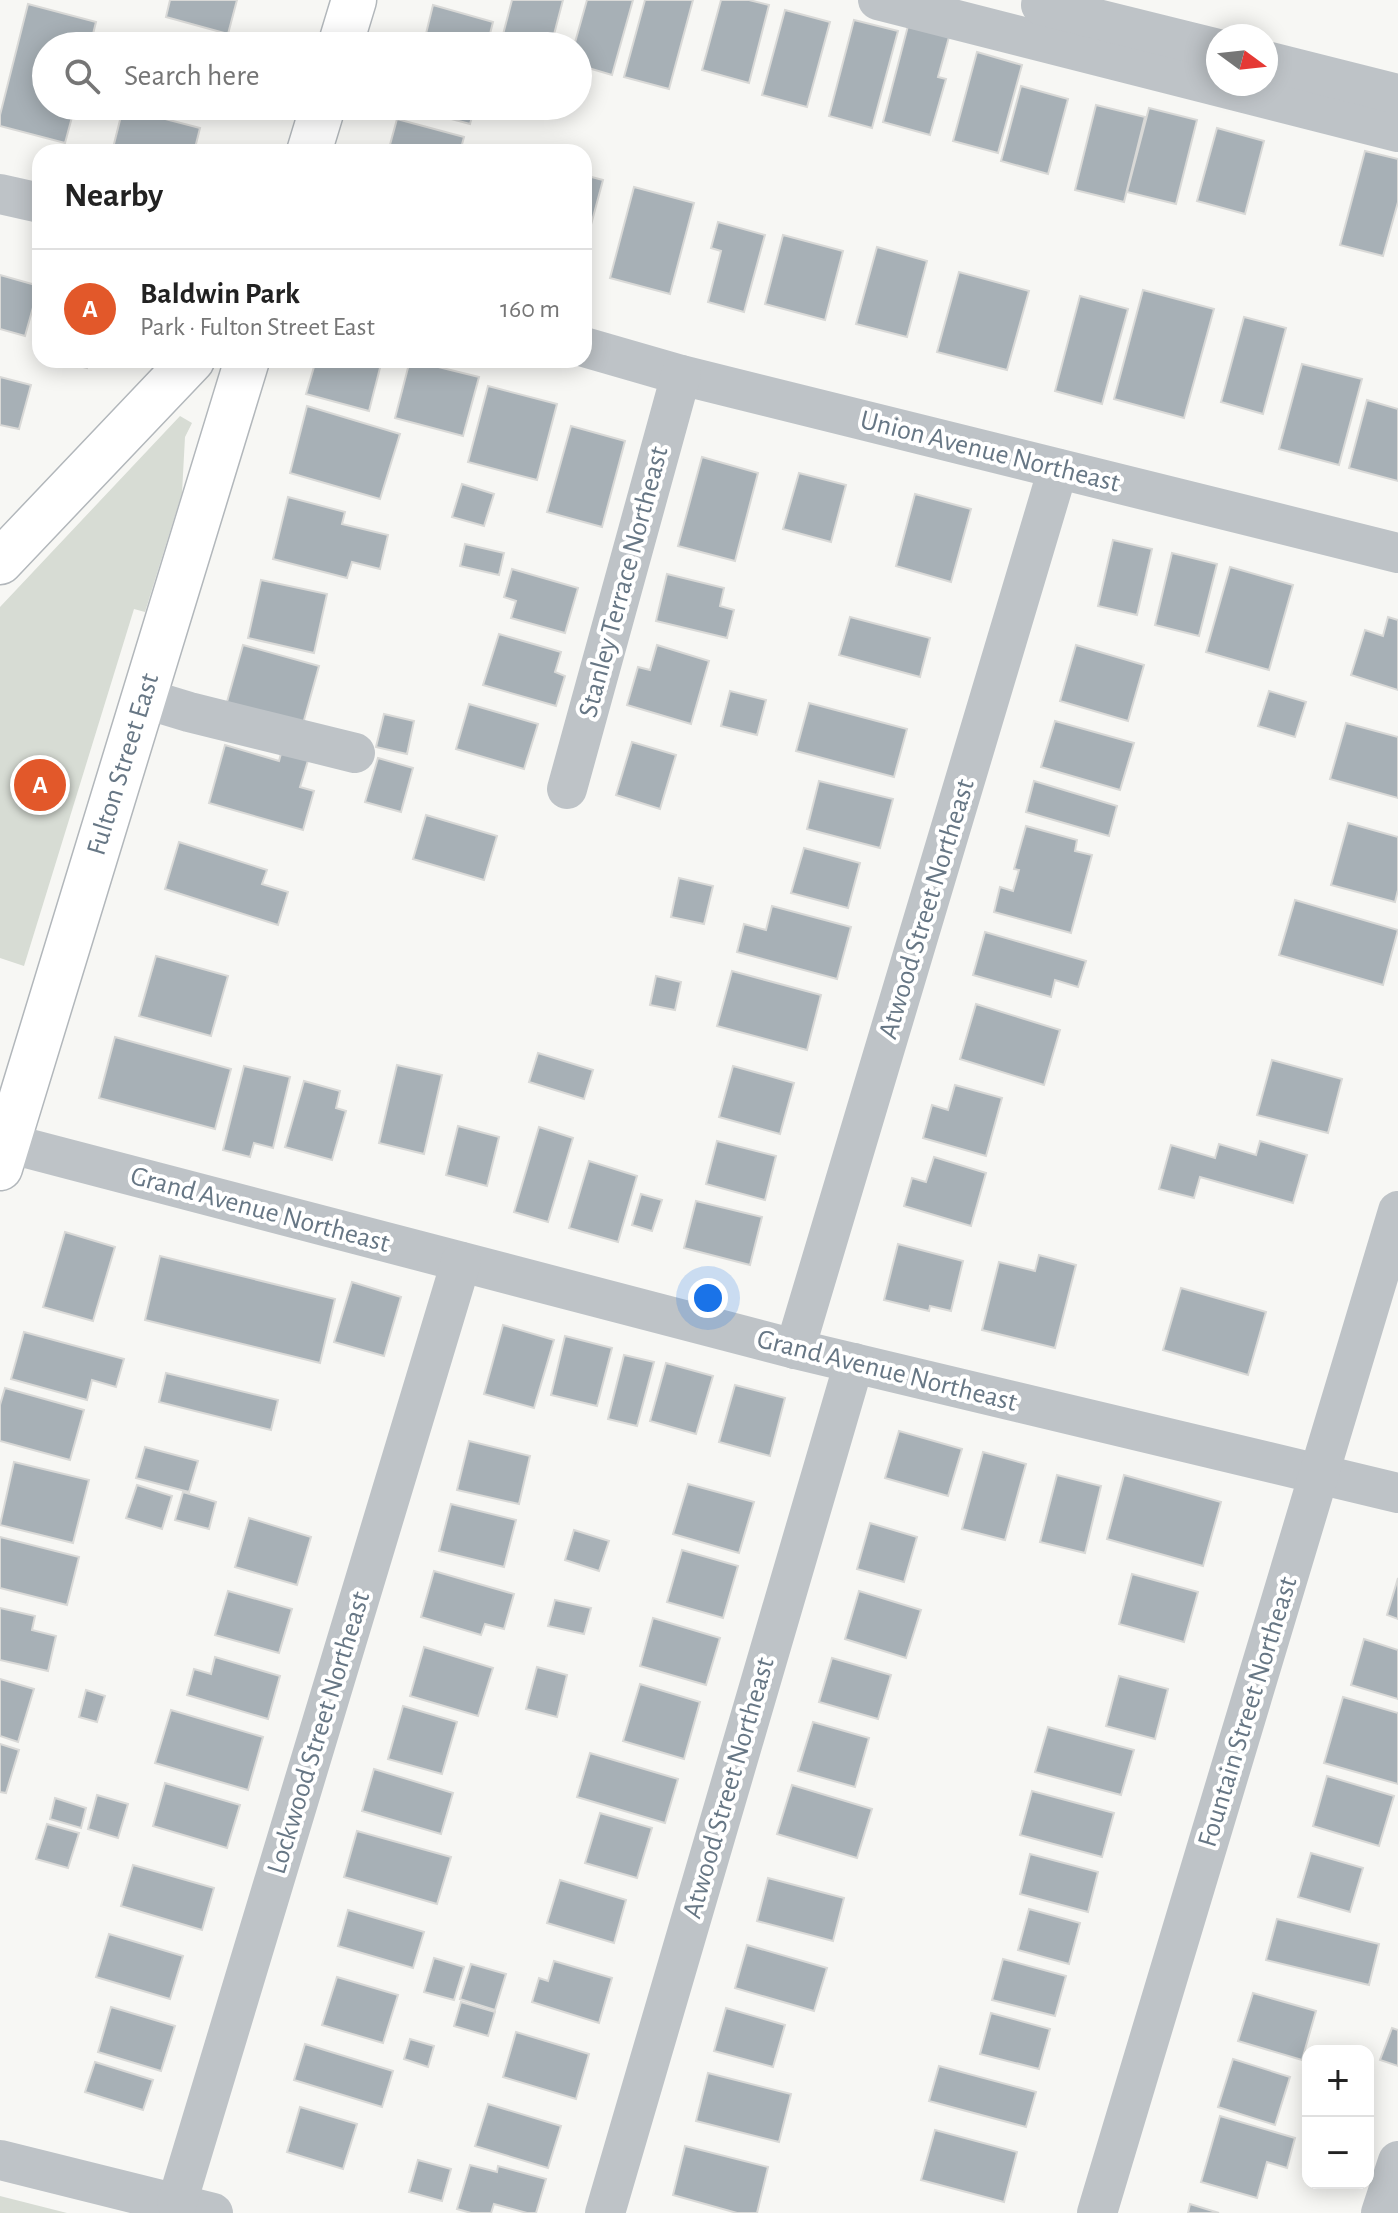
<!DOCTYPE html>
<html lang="en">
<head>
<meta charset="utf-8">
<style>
  :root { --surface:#fff; --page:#f2f2f2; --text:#222; --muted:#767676; --line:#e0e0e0; --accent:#e2582a }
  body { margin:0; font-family:"Alegreya Sans",sans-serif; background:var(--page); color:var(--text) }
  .controls { position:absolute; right:24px; bottom:24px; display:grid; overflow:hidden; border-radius:16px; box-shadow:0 4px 20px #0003 }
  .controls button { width:72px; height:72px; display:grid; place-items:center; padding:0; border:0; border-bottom:2px solid var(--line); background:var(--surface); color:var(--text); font:40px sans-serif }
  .compass { position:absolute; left:1206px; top:24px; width:72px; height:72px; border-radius:50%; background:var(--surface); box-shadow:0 4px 20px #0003; rotate:105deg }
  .you { position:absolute; left:708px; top:1298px; width:28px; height:28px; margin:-20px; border:6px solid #fff; border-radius:50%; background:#1a73e8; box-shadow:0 0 0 12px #1a73e833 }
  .badge { display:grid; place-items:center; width:52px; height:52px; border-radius:50%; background:var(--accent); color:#fff; font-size:26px; font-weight:700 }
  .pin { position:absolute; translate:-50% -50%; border:4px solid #fff; box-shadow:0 2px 8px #0006 }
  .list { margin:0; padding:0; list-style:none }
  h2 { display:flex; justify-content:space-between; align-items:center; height:104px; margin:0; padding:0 32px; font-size:34px }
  h2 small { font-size:26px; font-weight:400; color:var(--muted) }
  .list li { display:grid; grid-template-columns:52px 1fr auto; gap:24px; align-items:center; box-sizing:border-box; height:120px; padding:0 32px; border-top:2px solid var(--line) }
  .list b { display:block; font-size:30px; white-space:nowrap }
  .list p { margin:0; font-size:26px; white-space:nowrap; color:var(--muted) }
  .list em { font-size:26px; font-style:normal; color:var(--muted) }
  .icon { flex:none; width:44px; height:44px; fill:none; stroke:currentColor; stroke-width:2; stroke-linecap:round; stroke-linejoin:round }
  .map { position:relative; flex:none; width:1398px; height:2213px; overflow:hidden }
  .search { position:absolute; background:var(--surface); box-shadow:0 4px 20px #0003; left:32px; top:32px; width:560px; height:88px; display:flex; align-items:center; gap:20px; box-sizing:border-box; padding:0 28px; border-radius:44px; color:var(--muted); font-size:30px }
  .panel { position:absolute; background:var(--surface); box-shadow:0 4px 20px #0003; left:32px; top:144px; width:560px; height:224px; border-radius:24px }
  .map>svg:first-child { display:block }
  .green { fill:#d7dcd4 }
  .building { fill:#a7b0b6; stroke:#d9d9d7; stroke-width:2 }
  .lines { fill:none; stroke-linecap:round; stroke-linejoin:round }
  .major-casing { stroke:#b2b7bb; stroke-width:47 }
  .minor { stroke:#bec3c7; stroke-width:40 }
  .major { stroke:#fff; stroke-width:44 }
  .labels { text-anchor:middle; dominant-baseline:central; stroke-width:8; stroke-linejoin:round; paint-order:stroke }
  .street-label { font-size:28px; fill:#677785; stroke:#fff }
</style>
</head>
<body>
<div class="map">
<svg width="1398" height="2213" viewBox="0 0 1398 2213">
  <rect width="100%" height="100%" fill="#f7f7f4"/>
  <g class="green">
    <path d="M180 416 192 423 185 437 182 493 145 612 134 609 24 966 0 958V607Z"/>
    <path d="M0 2196 67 2213H0Z"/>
  </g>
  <g class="building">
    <path d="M170 0H237L228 34 166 17Z"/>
    <path d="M512 0H563L551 46H500Z"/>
    <path d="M587 0H633L612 75 578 65V46H574Z"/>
    <path d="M645 0H693L669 89 624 77Z"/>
    <path d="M721 0H749L769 5 749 83 702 70Z"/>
    <path d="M28 4 96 22 90 46H46V106H75L65 143 0 126V115Z"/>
    <path d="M433 5 493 22 487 46H423Z"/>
    <path d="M785 10 830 22 807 107 762 95Z"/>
    <path d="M854 20 898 31 872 128 829 116Z"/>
    <path d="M908 26 949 37 938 77 946 79 930 135 883 122Z"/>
    <path d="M977 52 1022 65 998 153 953 141Z"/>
    <path d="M1021 86 1068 99 1048 174 1001 161Z"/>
    <path d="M1096 105 1145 117 1124 202 1075 190Z"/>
    <path d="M403 106H475L470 124Z"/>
    <path d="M123 108 200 128 194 152H112Z"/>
    <path d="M1149 108 1197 120 1176 204 1127 192Z"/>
    <path d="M397 119 464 137 460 152H388Z"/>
    <path d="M1217 128 1264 141 1245 214 1197 201Z"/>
    <path d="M1365 151 1398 159V202L1383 256 1340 245Z"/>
    <path d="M584 175 603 180 584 251Z"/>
    <path d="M634 187 694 203 670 294 610 278Z"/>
    <path d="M718 222 765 235 744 312 708 302 721 251 711 248Z"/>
    <path d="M783 235 843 251 825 320 765 304Z"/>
    <path d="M877 247 927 261 907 337 856 324Z"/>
    <path d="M959 272 1029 291 1007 370 937 352Z"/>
    <path d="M0 275 39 286 25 336 0 329Z"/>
    <path d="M1143 290 1214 309 1184 418 1114 399Z"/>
    <path d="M1080 296 1128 309 1102 404 1055 391Z"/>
    <path d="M1244 317 1286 328 1263 414 1221 402Z"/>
    <path d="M56 360H89L87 368Z"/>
    <path d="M316 360H382L369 411 306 394Z"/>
    <path d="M410 360 479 377 463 436 395 418Z"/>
    <path d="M1302 364 1362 379 1339 465 1279 449Z"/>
    <path d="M0 377 31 385 19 429 0 425Z"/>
    <path d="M488 386 557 404 537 480 468 462Z"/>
    <path d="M1367 400 1398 409V481L1349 468Z"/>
    <path d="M307 406 400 434 380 499 290 473Z"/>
    <path d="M571 426 625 441 602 527 547 512Z"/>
    <path d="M702 457 758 473 735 561 678 546Z"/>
    <path d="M799 473 846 485 831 542 783 529Z"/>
    <path d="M462 484 494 494 484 526 452 517Z"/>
    <path d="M915 494 971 509 951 582 896 566Z"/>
    <path d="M288 497 345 512 342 524 388 535 380 569 352 562 347 578 273 559Z"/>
    <path d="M1113 540 1152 549 1137 615 1098 606Z"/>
    <path d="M465 544 504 553 499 575 460 566Z"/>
    <path d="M1172 553 1217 564 1199 636 1155 625Z"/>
    <path d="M1230 567 1293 585 1269 670 1206 652Z"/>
    <path d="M512 569 578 588 565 633 511 618 516 601 504 597Z"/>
    <path d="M667 574 724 588 720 606 734 610 727 638 656 621Z"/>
    <path d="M261 580 327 594 314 653 248 638Z"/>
    <path d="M850 617 930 638 920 677 839 655Z"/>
    <path d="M1388 617 1398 620V690L1351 675 1365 630 1383 636Z"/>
    <path d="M499 634 561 652 555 672 565 676 556 706 483 685Z"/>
    <path d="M243 645 319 666 301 731 225 709Z"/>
    <path d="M657 645 709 661 691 724 627 705 638 667 650 670Z"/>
    <path d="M1076 645 1144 665 1128 721 1060 701Z"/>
    <path d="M730 691 766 700 757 735 721 726Z"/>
    <path d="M1269 691 1306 702 1295 737 1258 726Z"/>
    <path d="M809 703 907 729 894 777 796 751Z"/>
    <path d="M469 704 538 724 524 769 456 749Z"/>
    <path d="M384 714 414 721 407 754 376 747Z"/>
    <path d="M1055 721 1134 743 1120 790 1041 767Z"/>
    <path d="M1346 723 1398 737V798L1330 779Z"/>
    <path d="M632 742 676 755 660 809 616 795Z"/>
    <path d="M225 745 279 761 282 750 309 757 300 787 314 791 303 830 209 803Z"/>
    <path d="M378 758 413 768 401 812 365 802Z"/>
    <path d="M819 781 893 799 880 848 807 829Z"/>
    <path d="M1034 781 1117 806 1109 836 1026 812Z"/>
    <path d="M426 815 497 836 484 880 413 859Z"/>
    <path d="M1348 823 1398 837V890L1395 902 1331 885Z"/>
    <path d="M1026 826 1077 840 1075 851 1092 855 1071 933 994 912 1000 887 1013 891 1019 870 1014 869Z"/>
    <path d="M179 842 267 870 262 884 288 892 278 925 165 889Z"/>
    <path d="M804 848 860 863 848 908 791 893Z"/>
    <path d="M679 878 713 886 704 924 671 917Z"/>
    <path d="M1295 900 1398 930 1383 985 1279 955Z"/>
    <path d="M772 906 851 927 837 979 737 952 744 924 766 930Z"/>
    <path d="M985 932 1086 961 1078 987 1055 980 1051 997 973 975Z"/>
    <path d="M156 956 228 976 211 1036 139 1016Z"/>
    <path d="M732 971 821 995 807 1050 717 1026Z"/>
    <path d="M656 976 681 982 675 1010 650 1005Z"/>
    <path d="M976 1004 1060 1030 1044 1085 960 1059Z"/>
    <path d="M115 1037 231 1069 215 1129 99 1098Z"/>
    <path d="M538 1053 593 1070 584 1099 529 1082Z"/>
    <path d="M1272 1060 1342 1079 1328 1133 1257 1115Z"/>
    <path d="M397 1065 442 1075 424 1154 379 1143Z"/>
    <path d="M244 1066 290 1077 273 1148 254 1143 250 1157 223 1150Z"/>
    <path d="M733 1066 794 1083 780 1134 719 1117Z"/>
    <path d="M304 1081 340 1091 336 1108 346 1111 332 1160 285 1147Z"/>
    <path d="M955 1085 1002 1098 986 1156 923 1138 932 1105 948 1110Z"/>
    <path d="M458 1126 499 1137 487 1186 446 1175Z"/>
    <path d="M539 1127 573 1138 548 1222 514 1212Z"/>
    <path d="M717 1141 776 1156 765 1200 706 1184Z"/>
    <path d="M1260 1141 1307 1155 1293 1203 1200 1177 1194 1198 1159 1189 1171 1145 1215 1158 1219 1144 1256 1155Z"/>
    <path d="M934 1157 986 1173 971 1226 904 1206 912 1178 926 1182Z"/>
    <path d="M589 1161 637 1176 618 1242 569 1228Z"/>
    <path d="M641 1194 662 1200 652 1231 632 1225Z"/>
    <path d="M696 1201 762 1217 750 1265 684 1248Z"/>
    <path d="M65 1232 115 1247 93 1321 43 1307Z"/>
    <path d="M898 1244 963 1261 951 1311 930 1306 929 1311 884 1300Z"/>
    <path d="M1039 1255 1076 1265 1055 1348 982 1330 999 1262 1035 1271Z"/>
    <path d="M160 1256 335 1299 320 1363 145 1320Z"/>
    <path d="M352 1282 401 1297 384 1356 334 1342Z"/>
    <path d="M1181 1288 1266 1312 1248 1375 1163 1350Z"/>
    <path d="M503 1325 554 1340 534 1408 484 1394Z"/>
    <path d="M24 1332 124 1359 116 1387 92 1380 87 1400 11 1379Z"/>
    <path d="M565 1336 612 1348 597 1406 551 1395Z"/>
    <path d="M624 1355 654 1362 637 1426 608 1419Z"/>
    <path d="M666 1363 713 1376 696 1434 650 1421Z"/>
    <path d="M166 1373 278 1400 271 1430 159 1402Z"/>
    <path d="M735 1385 785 1398 770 1456 719 1442Z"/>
    <path d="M5 1388 84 1410 70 1460 0 1441V1405Z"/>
    <path d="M899 1431 962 1449 948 1496 885 1478Z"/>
    <path d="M469 1441 530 1456 519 1504 457 1490Z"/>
    <path d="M145 1447 198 1461 189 1492 136 1478Z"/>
    <path d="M983 1452 1026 1464 1005 1540 962 1529Z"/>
    <path d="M14 1462 89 1480 73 1543 0 1525Z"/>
    <path d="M1057 1475 1101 1486 1085 1553 1040 1542Z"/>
    <path d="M1124 1475 1221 1502 1203 1566 1107 1539Z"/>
    <path d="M688 1484 754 1502 739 1553 673 1534Z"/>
    <path d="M137 1485 172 1496 162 1529 126 1518Z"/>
    <path d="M183 1492 216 1502 209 1529 175 1520Z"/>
    <path d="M451 1504 516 1520 504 1567 439 1551Z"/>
    <path d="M249 1518 311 1537 297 1585 235 1567Z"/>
    <path d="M870 1523 917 1537 904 1582 857 1569Z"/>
    <path d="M574 1530 609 1541 599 1571 565 1560Z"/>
    <path d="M0 1537 79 1557 67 1605 0 1588Z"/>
    <path d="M682 1550 738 1566 723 1618 667 1602Z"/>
    <path d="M434 1571 514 1594 504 1629 485 1624 481 1635 421 1617Z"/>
    <path d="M1132 1574 1198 1592 1184 1642 1119 1624Z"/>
    <path d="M1398 1578V1619L1387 1615Z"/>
    <path d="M228 1591 292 1609 279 1653 215 1635Z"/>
    <path d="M859 1591 921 1610 906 1658 845 1639Z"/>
    <path d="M555 1600 591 1608 584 1634 548 1626Z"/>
    <path d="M0 1608 35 1616 32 1630 56 1636 48 1671 0 1660Z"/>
    <path d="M653 1618 720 1638 706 1685 640 1666Z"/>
    <path d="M1364 1639 1398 1650V1699L1351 1685Z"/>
    <path d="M424 1647 493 1668 478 1716 410 1696Z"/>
    <path d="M215 1657 280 1676 268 1719 187 1695 194 1669 211 1674Z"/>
    <path d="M832 1658 891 1675 878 1719 819 1702Z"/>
    <path d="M537 1667 567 1675 557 1717 526 1709Z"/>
    <path d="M1119 1676 1168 1689 1155 1739 1106 1726Z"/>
    <path d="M0 1679 34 1689 18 1742 0 1736Z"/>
    <path d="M640 1684 700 1702 684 1759 623 1741Z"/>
    <path d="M86 1690 105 1696 97 1722 79 1717Z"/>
    <path d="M1343 1697 1398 1713V1784L1324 1763Z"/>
    <path d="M403 1706 457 1722 442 1774 388 1759Z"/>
    <path d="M171 1710 263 1737 248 1790 155 1763Z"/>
    <path d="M813 1722 869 1738 855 1787 798 1771Z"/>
    <path d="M1048 1727 1134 1750 1121 1795 1035 1772Z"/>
    <path d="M0 1744 19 1750 6 1793 0 1792Z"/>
    <path d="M590 1753 678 1779 665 1823 577 1797Z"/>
    <path d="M374 1769 453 1793 441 1834 362 1811Z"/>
    <path d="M1327 1776 1394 1796 1379 1846 1313 1826Z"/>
    <path d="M165 1783 240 1805 227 1848 153 1826Z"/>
    <path d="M792 1785 872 1809 857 1858 777 1834Z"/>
    <path d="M1032 1791 1114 1813 1102 1857 1020 1835Z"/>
    <path d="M97 1795 128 1804 118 1838 88 1829Z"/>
    <path d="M55 1798 86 1808 81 1828 50 1819Z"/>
    <path d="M600 1813 652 1828 637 1878 585 1863Z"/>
    <path d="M47 1824 79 1833 68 1868 36 1859Z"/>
    <path d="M357 1831 451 1857 437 1904 344 1877Z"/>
    <path d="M1311 1853 1363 1868 1350 1912 1298 1897Z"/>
    <path d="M1030 1854 1098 1872 1088 1912 1020 1894Z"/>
    <path d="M133 1865 214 1888 202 1930 121 1906Z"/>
    <path d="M768 1878 844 1898 833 1941 757 1921Z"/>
    <path d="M560 1880 626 1900 614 1943 547 1923Z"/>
    <path d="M1029 1909 1080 1923 1069 1964 1018 1950Z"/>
    <path d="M348 1910 424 1932 413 1968 338 1946Z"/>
    <path d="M1277 1919 1379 1944 1369 1985 1266 1960Z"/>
    <path d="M109 1934 183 1956 170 1999 96 1977Z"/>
    <path d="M747 1945 827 1968 814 2011 735 1988Z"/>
    <path d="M434 1958 464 1967 454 2000 424 1992Z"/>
    <path d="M1003 1959 1066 1976 1055 2016 992 2000Z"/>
    <path d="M554 1961 612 1978 599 2023 532 2002 539 1978 548 1981Z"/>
    <path d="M471 1964 506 1974 495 2010 460 1999Z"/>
    <path d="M337 1977 398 1995 383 2043 322 2025Z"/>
    <path d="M1253 1993 1316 2011 1302 2060 1238 2041Z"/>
    <path d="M461 2002 495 2012 488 2036 454 2026Z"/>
    <path d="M111 2007 175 2026 161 2071 98 2052Z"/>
    <path d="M726 2008 785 2025 773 2067 714 2051Z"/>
    <path d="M991 2013 1050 2029 1039 2069 980 2054Z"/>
    <path d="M1392 2028 1398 2030V2066L1380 2060Z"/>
    <path d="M516 2032 589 2054 576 2099 503 2077Z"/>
    <path d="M410 2039 434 2046 428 2067 404 2059Z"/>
    <path d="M305 2044 393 2071 382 2107 294 2080Z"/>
    <path d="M1233 2059 1290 2077 1275 2125 1218 2107Z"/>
    <path d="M95 2062 153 2080 143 2110 85 2092Z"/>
    <path d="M939 2066 1036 2092 1026 2127 929 2101Z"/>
    <path d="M708 2073 791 2094 779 2142 696 2121Z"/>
    <path d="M488 2104 561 2126 548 2168 475 2146Z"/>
    <path d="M300 2107 357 2124 343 2169 287 2152Z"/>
    <path d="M1220 2116 1295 2138 1287 2168 1267 2162 1257 2198 1201 2182Z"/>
    <path d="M935 2130 1017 2152 1004 2202 921 2180Z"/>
    <path d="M685 2146 768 2167 757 2213H737L673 2195Z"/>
    <path d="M418 2160 451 2169 442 2201 409 2192Z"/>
    <path d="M470 2165 497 2172 498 2166 546 2179 536 2213H527L494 2204 491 2213H471L457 2209Z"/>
    <path d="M1190 2204 1219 2213H1188Z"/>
  </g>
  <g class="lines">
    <g class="major-casing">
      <g id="major">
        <path d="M340 46 354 0"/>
        <path d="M309 152 323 106"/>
        <path d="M0 562 192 360"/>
        <path id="s1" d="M0 1168 247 360"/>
      </g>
    </g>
    <g class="minor">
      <path d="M878 0 1398 132"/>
      <path d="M1042 0 1041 5 1218 49"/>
      <path d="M1266 61 1398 94"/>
      <path d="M0 194 40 203"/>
      <path d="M584 347 681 375 1398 553"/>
      <path d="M143 698 189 712 355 753"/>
      <path d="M567 789 681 375"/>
      <path d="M7 1143 795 1349 1398 1493"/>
      <path d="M795 1349 1058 469"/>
      <path d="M0 2160 213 2213"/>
      <path d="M177 2203 461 1262"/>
      <path d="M605 2213 854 1363"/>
      <path d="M1097 2213 1398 1211"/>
      <path d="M1381 2213 1398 2161"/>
    </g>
    <use href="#major" class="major"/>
  </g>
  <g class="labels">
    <g class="street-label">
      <text transform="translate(990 452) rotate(14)">Union Avenue Northeast</text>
      <text transform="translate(624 582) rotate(-75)">Stanley Terrace Northeast</text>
      <text stroke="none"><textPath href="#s1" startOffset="422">Fulton Street East</textPath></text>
      <text transform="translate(927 909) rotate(-73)">Atwood Street Northeast</text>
      <text transform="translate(260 1210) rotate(15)">Grand Avenue Northeast</text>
      <text transform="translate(887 1371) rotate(14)">Grand Avenue Northeast</text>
      <text transform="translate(1248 1712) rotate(-73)">Fountain Street Northeast</text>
      <text transform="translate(319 1733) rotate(-73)">Lockwood Street Northeast</text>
      <text transform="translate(729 1788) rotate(-74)">Atwood Street Northeast</text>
    </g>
  </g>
</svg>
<div class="controls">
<button>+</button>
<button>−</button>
</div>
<svg class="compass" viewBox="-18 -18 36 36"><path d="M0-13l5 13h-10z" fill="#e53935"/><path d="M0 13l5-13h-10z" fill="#767676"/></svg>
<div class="you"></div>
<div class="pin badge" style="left:40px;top:785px">A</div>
<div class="search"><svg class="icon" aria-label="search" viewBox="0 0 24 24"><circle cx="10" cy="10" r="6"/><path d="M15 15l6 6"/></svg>Search here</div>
<section class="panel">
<h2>Nearby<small></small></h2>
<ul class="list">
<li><span class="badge">A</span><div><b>Baldwin Park</b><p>Park · Fulton Street East</p></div><em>160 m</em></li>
</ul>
</section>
</div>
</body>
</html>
